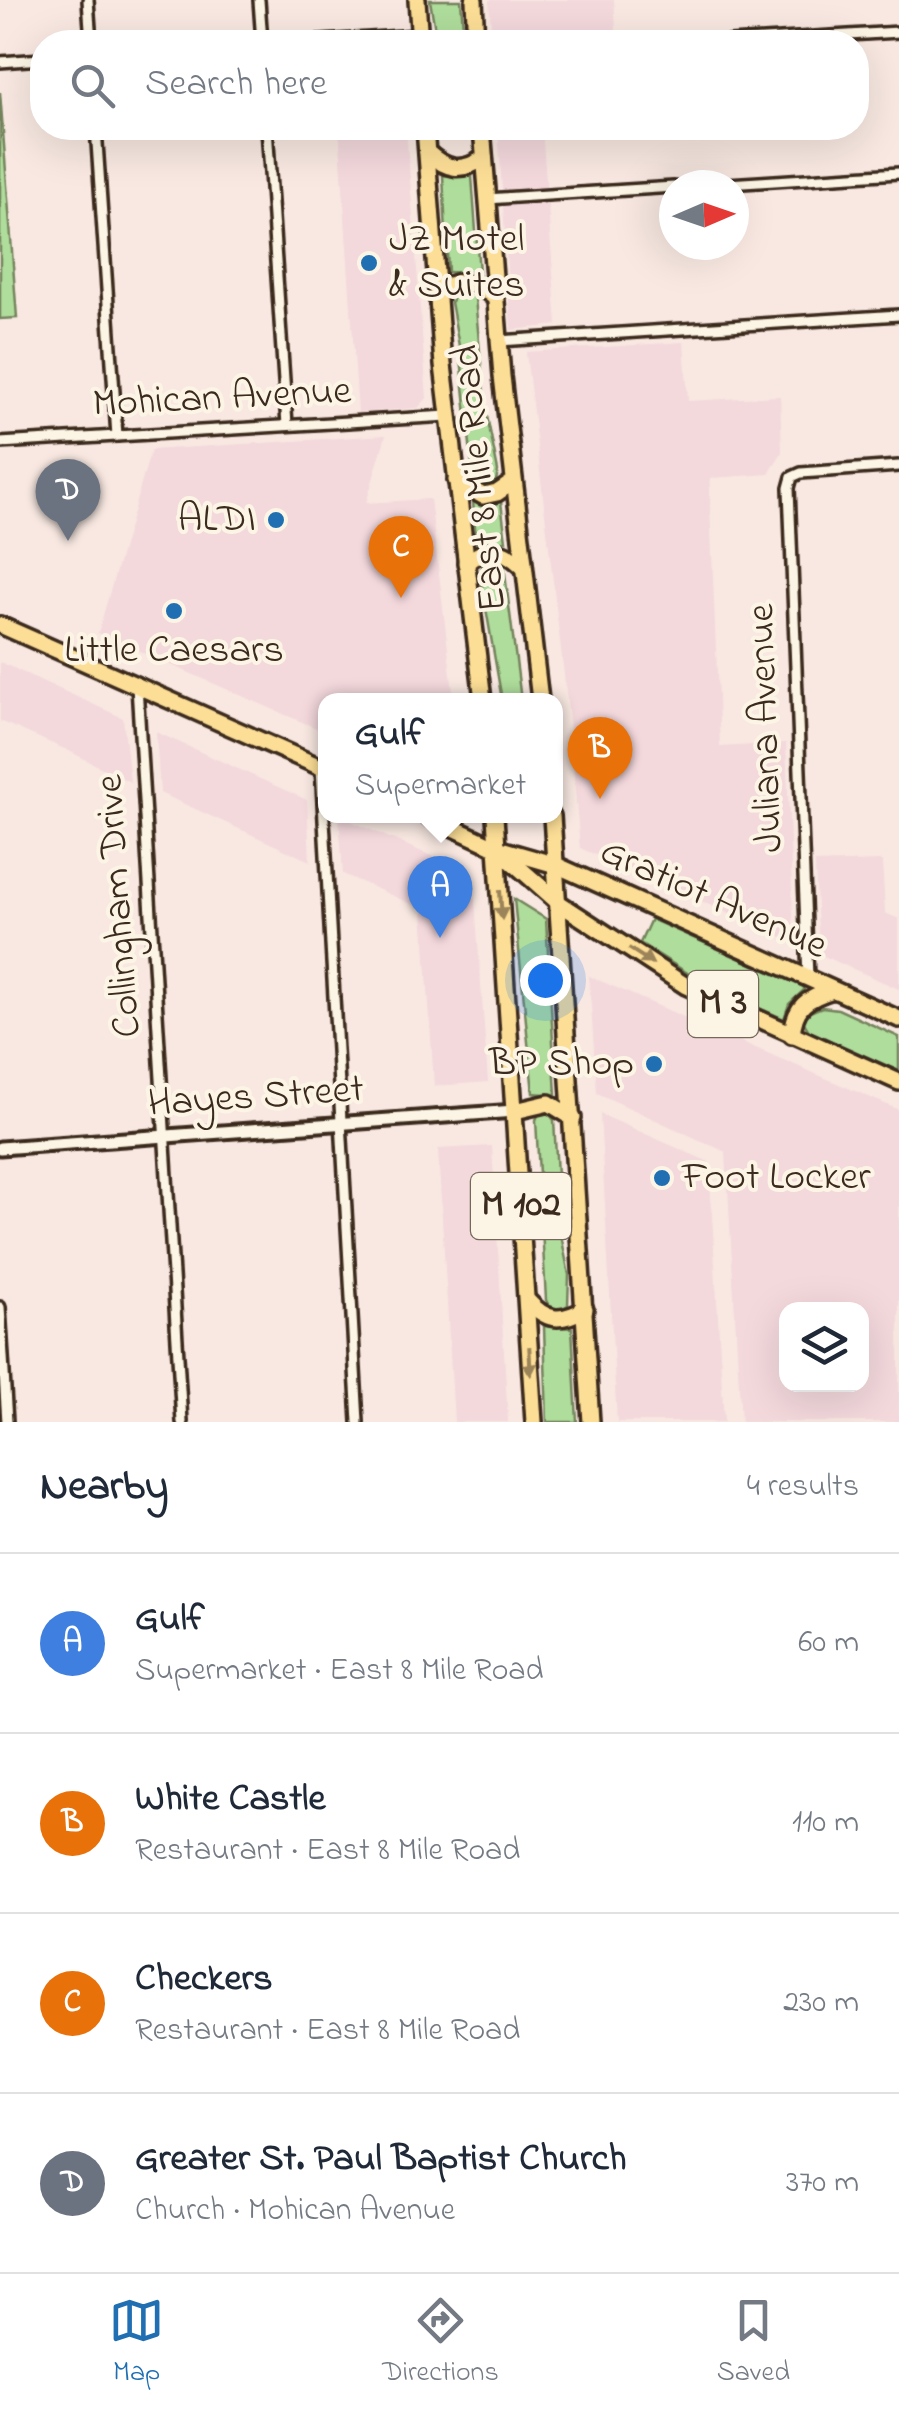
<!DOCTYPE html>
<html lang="en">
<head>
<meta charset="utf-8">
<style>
  :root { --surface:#fff; --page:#f2f2f3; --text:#1f2937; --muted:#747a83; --line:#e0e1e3; --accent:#1f6fb2 }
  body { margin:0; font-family:"Indie Flower",sans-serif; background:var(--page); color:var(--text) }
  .controls { position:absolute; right:30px; bottom:30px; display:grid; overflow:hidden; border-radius:20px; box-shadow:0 10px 40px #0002 }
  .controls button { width:90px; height:90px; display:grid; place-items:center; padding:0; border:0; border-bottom:2px solid var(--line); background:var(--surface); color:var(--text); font:50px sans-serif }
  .compass { position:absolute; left:659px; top:170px; width:90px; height:90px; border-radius:50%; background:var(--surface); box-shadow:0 10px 40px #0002; rotate:88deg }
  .you { position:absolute; left:545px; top:980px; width:35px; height:35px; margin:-25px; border:8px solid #fff; border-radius:50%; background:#1a73e8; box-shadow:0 0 0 15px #1a73e833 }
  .badge { display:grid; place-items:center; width:65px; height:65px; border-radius:50%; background:var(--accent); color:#fff; font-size:32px; font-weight:700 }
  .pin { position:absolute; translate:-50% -82px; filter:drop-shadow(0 2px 5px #0008) }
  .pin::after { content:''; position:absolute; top:52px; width:35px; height:30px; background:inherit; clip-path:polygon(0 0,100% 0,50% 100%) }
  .popup { position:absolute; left:318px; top:693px; width:245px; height:130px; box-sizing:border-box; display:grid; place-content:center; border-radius:20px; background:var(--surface); filter:drop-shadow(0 2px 8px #0005); font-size:32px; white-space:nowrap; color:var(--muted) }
  .popup b { font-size:38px; color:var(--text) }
  .popup::after { content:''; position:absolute; left:50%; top:100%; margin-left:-20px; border:20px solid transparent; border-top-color:var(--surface) }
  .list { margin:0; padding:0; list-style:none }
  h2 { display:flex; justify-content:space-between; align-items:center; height:130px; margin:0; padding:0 40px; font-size:42px }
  h2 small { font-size:32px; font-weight:400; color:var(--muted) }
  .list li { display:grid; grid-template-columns:65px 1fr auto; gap:30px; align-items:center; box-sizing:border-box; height:180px; padding:0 40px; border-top:2px solid var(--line) }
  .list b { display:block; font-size:38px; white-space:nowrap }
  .list p { margin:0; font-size:32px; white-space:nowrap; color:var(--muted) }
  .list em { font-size:32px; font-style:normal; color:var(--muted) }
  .icon { flex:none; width:55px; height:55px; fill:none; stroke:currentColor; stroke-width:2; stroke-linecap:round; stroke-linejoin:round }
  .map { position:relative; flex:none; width:899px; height:1422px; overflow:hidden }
  .search { position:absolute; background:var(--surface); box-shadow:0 10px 40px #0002; left:30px; right:30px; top:30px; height:110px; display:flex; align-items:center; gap:25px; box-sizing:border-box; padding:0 35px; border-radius:40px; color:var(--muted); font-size:38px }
  .sheet { height:850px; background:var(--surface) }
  nav { display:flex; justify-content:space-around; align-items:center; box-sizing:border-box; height:140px; border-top:2px solid var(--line); background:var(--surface); font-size:28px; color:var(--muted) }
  nav a { display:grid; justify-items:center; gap:5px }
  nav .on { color:var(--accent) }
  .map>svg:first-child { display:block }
  .built { fill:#f3d8dc; fill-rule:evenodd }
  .green { fill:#afdd9c; stroke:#75845d; stroke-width:2.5 }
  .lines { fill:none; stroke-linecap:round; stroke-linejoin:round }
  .minor-casing { stroke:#3b2a1e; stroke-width:16 }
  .tertiary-casing { stroke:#3b2a1e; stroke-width:19 }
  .primary-casing { stroke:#3b2a1e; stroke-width:22 }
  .trunk-casing { stroke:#3b2a1e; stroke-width:22 }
  .minor { stroke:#fcf5e5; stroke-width:9 }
  .tertiary { stroke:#fcf5e5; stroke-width:11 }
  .primary { stroke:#fcde96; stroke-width:15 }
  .trunk { stroke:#fcde96; stroke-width:15 }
  .oneway { fill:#9c845a }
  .poi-dot { fill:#1f6fb2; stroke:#fcf5e5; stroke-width:4 }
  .labels { text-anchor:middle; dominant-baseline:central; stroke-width:8; stroke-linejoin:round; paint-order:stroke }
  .shield { fill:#fcf5e5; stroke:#75675a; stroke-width:2.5 }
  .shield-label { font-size:38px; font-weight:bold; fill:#3b2a1e }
  .poi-label { font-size:40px; fill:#3b2a1e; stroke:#fcf5e5; text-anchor:start }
  .street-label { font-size:40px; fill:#3b2a1e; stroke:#fcf5e5 }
</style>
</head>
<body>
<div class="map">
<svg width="899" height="1422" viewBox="0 0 899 1422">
  <rect width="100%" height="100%" fill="#f8e8e1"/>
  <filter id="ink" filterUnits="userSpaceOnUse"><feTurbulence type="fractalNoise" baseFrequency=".01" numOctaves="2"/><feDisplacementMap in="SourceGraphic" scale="20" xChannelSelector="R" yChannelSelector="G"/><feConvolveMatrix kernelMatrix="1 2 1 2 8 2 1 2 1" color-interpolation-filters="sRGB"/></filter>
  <g filter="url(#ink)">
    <g class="built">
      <path d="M489 0H614L617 42H492Z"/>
      <path d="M339 128H406L427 398 418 408 358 413Z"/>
      <path d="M498 128H542L557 325 511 330Z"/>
      <path d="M684 342 688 401 780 396 782 452 769 474 710 478V506L720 747 786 743 794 942 580 848 569 717 526 352Z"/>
      <path d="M386 435 366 503 430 499 454 700H325V732L98 633 151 450Z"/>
      <path d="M0 662 123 718 130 782 67 750 0 721Z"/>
      <path d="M156 732 307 800 310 861 160 793Z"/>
      <path d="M339 816 473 874 488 1082 434 1086 423 909 343 874Z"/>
      <path d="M882 861 885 913 899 919V989L819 954 815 863Z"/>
      <path d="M589 976 899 1110V1422H741L726 1152 597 1093ZM786 1310H862V1384H786Z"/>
      <path d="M600 1114 709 1162 724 1422H617Z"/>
      <path d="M492 1146 508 1422H454L438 1149Z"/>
    </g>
    <g class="green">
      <path d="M430 0H461L464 42H437Z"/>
      <path d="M0 92 17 318 0 319Z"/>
      <path d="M443 175 472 176 479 273 448 272Z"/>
      <path d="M460 289 471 291 475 298 485 406 498 471 496 481 488 486 479 484 473 474 461 357 451 302 454 293Z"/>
      <path d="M473 501 501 502 506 541 476 542Z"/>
      <path d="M494 558 504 566 521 700H502L480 574 484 561Z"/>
      <path d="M514 899 546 919 556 1095 533 1093Z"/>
      <path d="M651 919 804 987V990L789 1004 784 1019 705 984 640 943Z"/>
      <path d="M822 1007 838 1009 899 1037V1071L809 1031 803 1021 805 1014Z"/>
      <path d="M547 1111 554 1120 560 1230 569 1275 568 1305 558 1311 550 1308 546 1300 536 1120 539 1113Z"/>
      <path d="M544 1326 572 1328 577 1422H547Z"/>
    </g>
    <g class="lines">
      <g class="minor-casing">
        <g id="minor">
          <path d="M88 0 91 42"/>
          <path d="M259 0 262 42"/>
          <path d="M305 42 419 35"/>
          <path d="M729 42 899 32"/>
          <path d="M0 62 42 59"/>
          <path d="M96 128 117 436"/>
          <path d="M267 128 287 425"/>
          <path d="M711 185 899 173"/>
          <path d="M487 199 674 187"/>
          <path d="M499 341 899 315"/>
          <path d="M0 443 448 416"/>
          <path d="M137 686 182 1422"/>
          <path d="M321 767 358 1422"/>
          <path d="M808 978 789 488 792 477 801 473 899 466"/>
          <path d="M0 1307 7 1422"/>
        </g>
      </g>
      <g class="tertiary-casing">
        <path id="tertiary" d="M0 1148 515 1111"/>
      </g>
      <g class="primary-casing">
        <g id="primary">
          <path d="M0 625 325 769"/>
          <path d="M428 816 497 848 556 865 899 1019"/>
          <path d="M500 851 559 903 686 986 899 1082"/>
          <path d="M792 1035C794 1006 807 998 833 990"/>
        </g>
      </g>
      <g class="trunk-casing">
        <g id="trunk">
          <path d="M417 0 420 42"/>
          <path d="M474 0 476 42"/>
          <path d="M425 128 443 365 483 700"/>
          <path d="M482 128 502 376 540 700"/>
          <path d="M427 152C447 170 461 173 484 158"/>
          <path d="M437 292C460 276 474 280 494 297"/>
          <path d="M456 480 483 496 497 493 513 482"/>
          <path d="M466 563C487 545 504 548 523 567"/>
          <path d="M495 816 534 1422"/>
          <path d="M552 816 591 1422"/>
          <path d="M515 1111 549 1103 573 1118"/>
          <path d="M527 1300C546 1321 560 1323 585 1309"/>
        </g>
      </g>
      <use href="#minor" class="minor"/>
      <use href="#tertiary" class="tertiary"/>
      <use href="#primary" class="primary"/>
      <use href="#trunk" class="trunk"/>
    </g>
    <defs><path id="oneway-solid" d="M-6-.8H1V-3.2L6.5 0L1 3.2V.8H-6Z" transform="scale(2.5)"/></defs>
    <g class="oneway">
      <use href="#oneway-solid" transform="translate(501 905) rotate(86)"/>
      <use href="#oneway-solid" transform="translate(641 956) rotate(33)"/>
      <use href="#oneway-solid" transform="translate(530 1361) rotate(87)"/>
    </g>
  </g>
  <g class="poi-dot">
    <circle cx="369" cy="263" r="10"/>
    <circle cx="276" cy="520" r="10"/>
    <circle cx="174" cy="611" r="10"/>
    <circle cx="654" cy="1064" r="10"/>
    <circle cx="662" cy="1178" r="10"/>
  </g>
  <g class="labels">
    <g class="shield">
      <rect x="688" y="971" width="70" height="66" rx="8"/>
      <rect x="471" y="1173" width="100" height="66" rx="8"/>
    </g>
    <g class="shield-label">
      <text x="723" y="1004">M 3</text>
      <text x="521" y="1206">M 102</text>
    </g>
    <g class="poi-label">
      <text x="389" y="240">JZ Motel<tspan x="389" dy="46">&amp; Suites</tspan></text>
      <text x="256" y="520" text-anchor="end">ALDI</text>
      <text x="174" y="651" text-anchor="middle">Little Caesars</text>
      <text x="634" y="1064" text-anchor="end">BP Shop</text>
      <text x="682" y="1178">Foot Locker</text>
    </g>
    <g class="street-label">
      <text transform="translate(222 399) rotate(-3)">Mohican Avenue</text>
      <text transform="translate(481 478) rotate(-96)">East 8 Mile Road</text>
      <text transform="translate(767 728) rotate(-92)">Juliana Avenue</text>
      <text transform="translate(713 900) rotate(24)">Gratiot Avenue</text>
      <text transform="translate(120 906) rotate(-94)">Collingham Drive</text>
      <text transform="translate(256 1098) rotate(-4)">Hayes Street</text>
    </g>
  </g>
</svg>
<div class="controls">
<button><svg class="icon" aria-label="layers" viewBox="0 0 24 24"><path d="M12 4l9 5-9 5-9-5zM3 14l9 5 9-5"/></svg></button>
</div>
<svg class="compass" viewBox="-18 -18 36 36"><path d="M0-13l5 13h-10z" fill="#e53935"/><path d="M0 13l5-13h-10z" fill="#747a83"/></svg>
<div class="you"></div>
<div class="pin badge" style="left:440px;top:938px;background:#3f7fe0">A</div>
<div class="popup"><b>Gulf</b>Supermarket</div>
<div class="pin badge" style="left:600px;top:799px;background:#e8710a">B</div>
<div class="pin badge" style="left:401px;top:598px;background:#e8710a">C</div>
<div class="pin badge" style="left:68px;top:541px;background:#6b7280">D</div>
<div class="search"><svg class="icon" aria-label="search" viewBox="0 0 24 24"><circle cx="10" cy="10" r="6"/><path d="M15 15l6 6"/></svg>Search here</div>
</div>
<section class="sheet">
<h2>Nearby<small>4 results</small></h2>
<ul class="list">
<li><span class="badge" style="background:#3f7fe0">A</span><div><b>Gulf</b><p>Supermarket · East 8 Mile Road</p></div><em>60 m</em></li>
<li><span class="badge" style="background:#e8710a">B</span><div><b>White Castle</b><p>Restaurant · East 8 Mile Road</p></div><em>110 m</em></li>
<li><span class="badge" style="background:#e8710a">C</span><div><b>Checkers</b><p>Restaurant · East 8 Mile Road</p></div><em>230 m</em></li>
<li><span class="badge" style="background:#6b7280">D</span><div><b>Greater St. Paul Baptist Church</b><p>Church · Mohican Avenue</p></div><em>370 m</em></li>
</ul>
</section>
<nav>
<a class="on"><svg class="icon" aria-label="map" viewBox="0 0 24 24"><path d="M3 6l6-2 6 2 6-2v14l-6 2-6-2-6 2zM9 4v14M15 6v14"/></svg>Map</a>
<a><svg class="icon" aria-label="directions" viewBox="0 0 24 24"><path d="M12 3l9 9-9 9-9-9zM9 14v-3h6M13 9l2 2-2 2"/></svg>Directions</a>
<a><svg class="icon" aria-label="saved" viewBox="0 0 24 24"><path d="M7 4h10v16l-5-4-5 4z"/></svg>Saved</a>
</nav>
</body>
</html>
